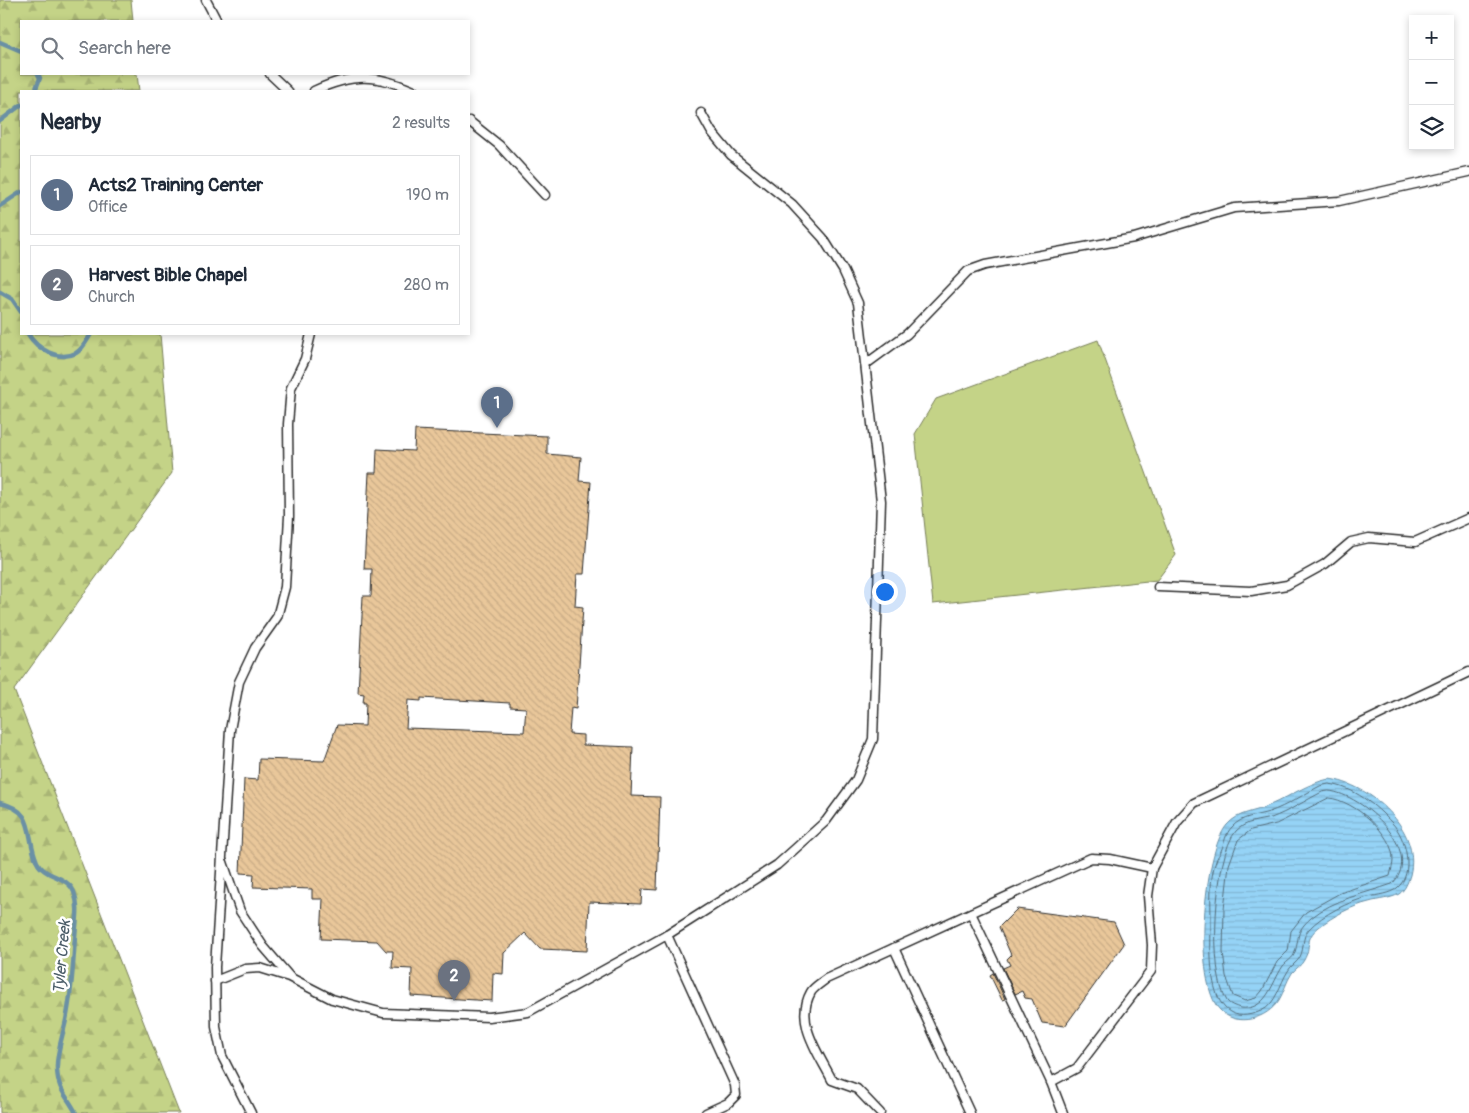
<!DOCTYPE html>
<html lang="en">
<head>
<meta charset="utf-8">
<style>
  :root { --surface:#fff; --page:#f6f6f7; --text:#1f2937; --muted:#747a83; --line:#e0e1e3; --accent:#2b2b2b }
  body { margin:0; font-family:Pangolin,sans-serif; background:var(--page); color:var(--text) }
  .controls { position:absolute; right:15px; top:15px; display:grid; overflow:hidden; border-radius:0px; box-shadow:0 2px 8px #0003 }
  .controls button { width:45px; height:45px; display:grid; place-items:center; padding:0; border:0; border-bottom:1px solid var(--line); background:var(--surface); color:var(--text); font:25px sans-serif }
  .you { position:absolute; left:884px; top:591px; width:18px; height:18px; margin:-12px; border:4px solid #fff; border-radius:50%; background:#1a73e8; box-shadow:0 0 0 8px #1a73e833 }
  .badge { display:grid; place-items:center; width:32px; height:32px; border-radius:50%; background:var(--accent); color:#fff; font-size:16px; font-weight:700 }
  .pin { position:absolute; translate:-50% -41px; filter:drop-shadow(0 1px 2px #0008) }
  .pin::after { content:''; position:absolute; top:26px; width:18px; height:15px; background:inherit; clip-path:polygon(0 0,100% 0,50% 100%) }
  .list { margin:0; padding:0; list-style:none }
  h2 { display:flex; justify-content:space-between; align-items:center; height:65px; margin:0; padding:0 20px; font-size:21px }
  h2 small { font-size:16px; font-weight:400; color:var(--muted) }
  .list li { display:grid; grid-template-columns:32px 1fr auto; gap:15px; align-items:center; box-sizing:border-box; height:80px; margin:0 10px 10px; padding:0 10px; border:1px solid var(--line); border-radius:0px }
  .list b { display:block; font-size:19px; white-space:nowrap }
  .list p { margin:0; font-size:16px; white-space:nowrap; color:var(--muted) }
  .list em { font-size:16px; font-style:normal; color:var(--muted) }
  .icon { flex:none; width:28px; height:28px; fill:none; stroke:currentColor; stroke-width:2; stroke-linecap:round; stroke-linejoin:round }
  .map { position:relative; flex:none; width:1469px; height:1113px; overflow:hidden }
  .search { position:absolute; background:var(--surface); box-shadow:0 2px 8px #0003; left:20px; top:20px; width:450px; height:55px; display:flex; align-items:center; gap:12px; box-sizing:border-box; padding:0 18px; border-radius:0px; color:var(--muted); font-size:19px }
  .panel { position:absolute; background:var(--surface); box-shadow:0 2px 8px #0003; left:20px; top:90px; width:450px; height:245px; border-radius:0px }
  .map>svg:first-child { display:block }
  .forest { fill:url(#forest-firs); stroke:#787f59 }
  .garden { fill:#c4d387; stroke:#787f59 }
  .water { fill:url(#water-rules); stroke:#6b90a5 }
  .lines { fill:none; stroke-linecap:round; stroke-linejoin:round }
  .shore { stroke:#556e7c; stroke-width:1 }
  .stream { stroke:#6b90a5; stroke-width:4.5 }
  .building { fill:url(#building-back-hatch); stroke:#2b2b2b; fill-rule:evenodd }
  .service-casing { stroke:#2b2b2b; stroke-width:11 }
  .service { stroke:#fff; stroke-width:8 }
  .labels { text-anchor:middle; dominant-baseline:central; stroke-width:5; stroke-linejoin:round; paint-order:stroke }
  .water-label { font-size:16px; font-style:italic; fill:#4b5d68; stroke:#fff }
</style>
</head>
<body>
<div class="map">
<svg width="1469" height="1113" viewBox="0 0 1469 1113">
  <defs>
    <pattern id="forest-firs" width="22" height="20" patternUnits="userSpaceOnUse" patternTransform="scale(1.25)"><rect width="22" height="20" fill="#c4d387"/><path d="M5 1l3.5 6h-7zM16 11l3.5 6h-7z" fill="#a9b575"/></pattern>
    <pattern id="water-rules" width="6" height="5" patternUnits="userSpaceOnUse" patternTransform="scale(1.25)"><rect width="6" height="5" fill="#95d3f6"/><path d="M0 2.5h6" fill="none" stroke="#81b5d3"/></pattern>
    <pattern id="building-back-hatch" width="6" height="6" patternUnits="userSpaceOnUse" patternTransform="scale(1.25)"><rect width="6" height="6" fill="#e9c79a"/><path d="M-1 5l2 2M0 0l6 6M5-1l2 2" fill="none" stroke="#c8ab85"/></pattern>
  </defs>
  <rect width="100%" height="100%" fill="#fff"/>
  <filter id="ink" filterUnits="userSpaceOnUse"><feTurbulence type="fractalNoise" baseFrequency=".02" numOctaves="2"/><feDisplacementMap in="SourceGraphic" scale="10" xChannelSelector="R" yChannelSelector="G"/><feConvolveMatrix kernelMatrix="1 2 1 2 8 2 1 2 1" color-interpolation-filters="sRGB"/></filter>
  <g filter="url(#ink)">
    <path class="forest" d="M0 0H131L133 21H21V74H137L139 91H21V334H160L172 473 14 690 179 1113H0Z"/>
    <path class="garden" d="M1098 340 1176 555 1157 580 933 604 915 434 936 399Z"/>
    <path class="water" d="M1329 779C1370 784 1422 829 1410 875 1408 882 1405 890 1399 894 1390 899 1379 899 1369 902 1352 906 1333 916 1319 927 1304 939 1312 946 1304 960 1301 966 1296 968 1292 973 1286 982 1284 992 1279 1000 1267 1019 1237 1028 1220 1010 1193 983 1203 853 1227 825 1239 811 1255 813 1270 805 1289 797 1308 783 1329 779Z"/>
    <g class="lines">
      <g class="shore">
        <path d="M1329 784C1354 787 1375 805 1392 823 1406 837 1415 874 1397 888 1390 894 1377 895 1368 897 1348 902 1323 914 1309 929 1301 938 1305 947 1300 957 1297 963 1291 965 1288 971 1280 983 1276 1005 1261 1011 1204 1035 1211 952 1211 921 1211 901 1209 879 1216 861 1217 857 1220 854 1221 851 1225 842 1225 834 1232 827 1242 816 1256 816 1269 812 1287 806 1304 794 1320 786Z"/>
        <path d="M1329 791C1362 794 1426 851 1392 884 1364 894 1334 899 1311 918 1295 932 1300 936 1295 952 1293 959 1287 961 1283 966 1271 984 1267 1011 1240 1008 1235 1006 1230 1005 1227 1001 1208 973 1214 856 1236 831 1246 821 1259 821 1271 818 1288 812 1306 800 1322 792Z"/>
        <path d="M1329 798C1353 800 1394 834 1393 860 1393 865 1391 871 1390 876L1340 893 1306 912 1291 931 1288 951 1277 962 1262 991 1256 998 1245 1001 1233 996 1226 976 1223 952 1224 909 1229 865 1238 840 1251 830 1276 824Z"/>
      </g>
      <g class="stream">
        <path d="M0 42 21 51"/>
        <path d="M35 91 40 78 38 74"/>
        <path d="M0 121 21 105"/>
        <path d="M0 206 21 192"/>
        <path d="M0 292 12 299 21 312"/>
        <path d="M28 334C37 349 59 362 76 353 83 349 87 340 91 334"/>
        <path d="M0 803C37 811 25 835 37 862 44 877 68 876 74 892 80 908 76 921 75 937 73 965 72 992 66 1020 63 1035 56 1054 57 1069 58 1092 67 1095 76 1113"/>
      </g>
    </g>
    <g class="building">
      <path d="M415 430 547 436V454L581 457 579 481 591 482 584 574H577L575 606 583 607 576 709 571 708 569 734 583 735V745L633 747 631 796 660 797 657 890 642 889 641 904 589 902 587 951 540 949 525 933 504 953 503 974 493 973 492 1001 411 996 412 969 392 968 393 951H386L377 941 321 939 323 899H312V889L253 887 254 874 240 873 244 779 258 780 259 759 324 761 337 725 365 726 366 703H363L364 694 358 693 363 596H371L372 569H364L369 473H376L377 449 414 451ZM421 698 510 703V707L526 708 524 732 406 728 408 700 421 701Z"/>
      <path d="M1017 909 1114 922 1124 944 1065 1026 1042 1023 1032 999 1025 998 1022 991 1015 994 1003 968 1010 965 1007 959 1011 955 999 927Z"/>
      <path d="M993 973 1005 999 1002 1000 990 975Z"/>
    </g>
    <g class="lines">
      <g class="service-casing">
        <g id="service">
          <path d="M206 0 217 21"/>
          <path d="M270 74 288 91"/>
          <path d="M314 91C353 73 376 74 414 91"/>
          <path d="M469 121 499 145 545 195"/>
          <path d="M866 364 907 334 968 271 985 265 1134 238 1234 208 1339 201 1469 172"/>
          <path d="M1158 587 1251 591 1287 585 1325 564 1351 542 1369 538 1415 542 1469 518"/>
          <path d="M223 862 240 911 263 946 289 976"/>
          <path d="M971 913 1051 1082"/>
          <path d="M667 935 735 1085 736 1095 728 1103 706 1113"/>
          <path d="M894 948 970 1113"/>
          <path d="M215 981 245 969 260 968 289 977 332 999 383 1013 489 1017 528 1012 667 935 777 865 826 821 856 780 873 739 881 501 858 303 843 270 823 238 792 204 731 155 711 131 701 113"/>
          <path d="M251 1113 222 1056 216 1027 215 967 230 730 239 682 255 648 277 617 285 587 289 516 288 424 291 388 305 359 311 334"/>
          <path d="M880 1113 857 1089 832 1080C819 1054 794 1022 811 992 814 987 821 983 826 979L1091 858 1110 859 1152 868"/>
          <path d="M1063 1113 1051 1082 1077 1068 1151 971 1152 945 1148 896 1152 868 1177 822 1194 803 1469 672"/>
        </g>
      </g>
      <use href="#service" class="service"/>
    </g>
  </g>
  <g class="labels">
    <g class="water-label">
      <text transform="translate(62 957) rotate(-85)">Tyler Creek</text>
    </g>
  </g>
</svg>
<div class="controls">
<button>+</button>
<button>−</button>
<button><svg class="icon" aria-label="layers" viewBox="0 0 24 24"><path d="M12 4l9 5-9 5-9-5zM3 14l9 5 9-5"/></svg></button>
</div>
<div class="you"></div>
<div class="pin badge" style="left:497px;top:428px;background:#5c6f8a">1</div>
<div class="pin badge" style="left:454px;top:1001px;background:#6b7280">2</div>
<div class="search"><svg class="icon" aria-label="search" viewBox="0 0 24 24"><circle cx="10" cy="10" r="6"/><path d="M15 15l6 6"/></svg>Search here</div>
<section class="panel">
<h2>Nearby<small>2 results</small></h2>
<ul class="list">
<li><span class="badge" style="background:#5c6f8a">1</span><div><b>Acts2 Training Center</b><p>Office</p></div><em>190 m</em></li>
<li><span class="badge" style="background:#6b7280">2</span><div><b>Harvest Bible Chapel</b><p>Church</p></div><em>280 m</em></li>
</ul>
</section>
</div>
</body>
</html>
